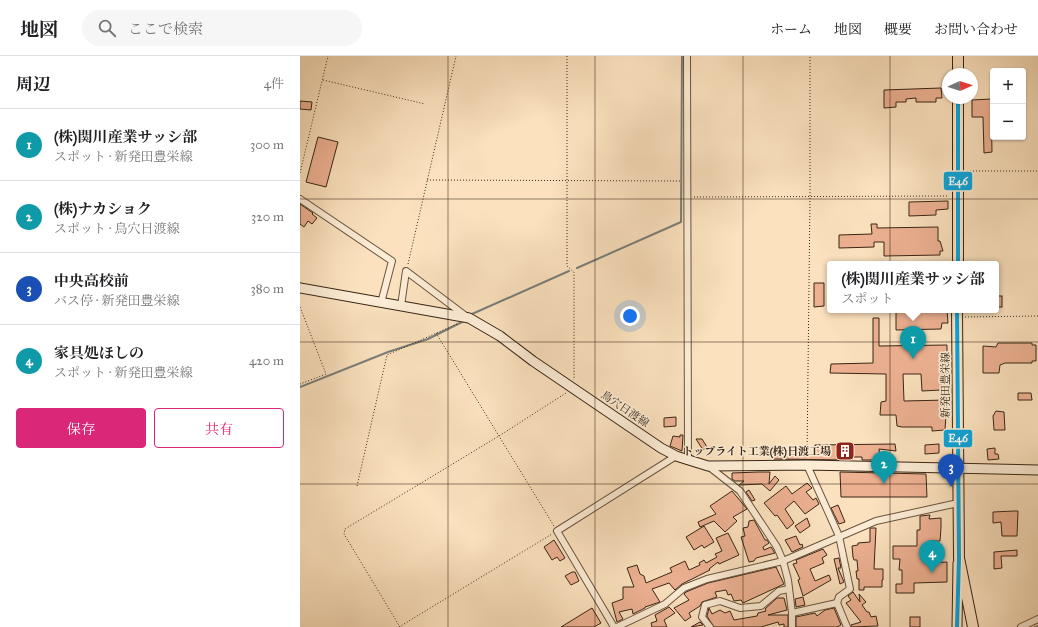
<!DOCTYPE html>
<html lang="ja">
<head>
<meta charset="utf-8">
<style>
  :root { --surface:#fff; --page:#f6f6f6; --text:#202124; --muted:#757577; --line:#e0e0e0; --accent:#db2777 }
  body { margin:0; font-family:"IM FELL Great Primer","Noto Serif JP",serif; background:var(--page); color:var(--text) }
  .controls { position:absolute; right:12px; top:12px; display:grid; overflow:hidden; border-radius:4px; box-shadow:0 1px 3px #0004 }
  .controls button { width:36px; height:36px; display:grid; place-items:center; padding:0; border:0; border-bottom:1px solid var(--line); background:var(--surface); color:var(--text); font:20px sans-serif }
  .compass { position:absolute; left:642px; top:12px; width:36px; height:36px; border-radius:50%; background:var(--surface); box-shadow:0 1px 3px #0004; rotate:87deg }
  .you { position:absolute; left:330px; top:260px; width:14px; height:14px; margin:-10px; border:3px solid #fff; border-radius:50%; background:#1a73e8; box-shadow:0 0 0 6px #1a73e833 }
  .badge { display:grid; place-items:center; width:26px; height:26px; border-radius:50%; background:var(--accent); color:#fff; font-size:13px; font-weight:700 }
  .pin { position:absolute; translate:-50% -33px; filter:drop-shadow(0 1px 2px #0008) }
  .pin::after { content:''; position:absolute; top:21px; width:14px; height:12px; background:inherit; clip-path:polygon(0 0,100% 0,50% 100%) }
  .popup { position:absolute; left:527px; top:205px; width:172px; height:52px; box-sizing:border-box; display:grid; place-content:center; border-radius:4px; background:var(--surface); filter:drop-shadow(0 1px 3px #0005); font-size:13px; white-space:nowrap; color:var(--muted) }
  .popup b { font-size:15px; color:var(--text) }
  .popup::after { content:''; position:absolute; left:50%; top:100%; margin-left:-8px; border:8px solid transparent; border-top-color:var(--surface) }
  .list { margin:0; padding:0; list-style:none }
  h2 { display:flex; justify-content:space-between; align-items:center; height:52px; margin:0; padding:0 16px; font-size:17px }
  h2 small { font-size:13px; font-weight:400; color:var(--muted) }
  .list li { display:grid; grid-template-columns:26px 1fr auto; gap:12px; align-items:center; box-sizing:border-box; height:72px; padding:0 16px; border-top:1px solid var(--line) }
  .list b { display:block; font-size:15px; white-space:nowrap }
  .list p { margin:0; font-size:13px; white-space:nowrap; color:var(--muted) }
  .list em { font-size:13px; font-style:normal; color:var(--muted) }
  .actions { display:flex; gap:8px; padding:12px 16px }
  .actions a { flex:1; padding:9px 0; border:1px solid var(--accent); border-radius:4px; text-align:center; font-size:14px; color:var(--accent) }
  .actions .main { background:var(--accent); color:#fff }
  .icon { flex:none; width:22px; height:22px; fill:none; stroke:currentColor; stroke-width:2; stroke-linecap:round; stroke-linejoin:round }
  .map { position:relative; flex:none; width:738px; height:571px; overflow:hidden }
  header { display:flex; align-items:center; gap:24px; box-sizing:border-box; height:56px; padding:0 20px; background:var(--surface); border-bottom:1px solid var(--line) }
  header strong { font-size:19px }
  nav { display:flex; gap:22px; margin-inline-start:auto; font-size:14px }
  .search { width:280px; height:36px; background:var(--page); display:flex; align-items:center; gap:10px; box-sizing:border-box; padding:0 14px; border-radius:22px; color:var(--muted); font-size:15px }
  main { display:flex }
  aside { flex:1; background:var(--surface) }
  .map>svg:first-child { display:block }
  .lines { fill:none; stroke-linecap:round; stroke-linejoin:round }
  .stream { stroke:#797e7a; stroke-width:2 }
  .building { fill:#edb192; stroke:#382515 }
  .street-casing { stroke:#69543f; stroke-width:8 }
  .secondary-casing { stroke:#382515; stroke-width:11 }
  .primary-casing { stroke:#382515; stroke-width:12 }
  .path { stroke:#382515; stroke-width:1; stroke-dasharray:1 2; stroke-linecap:butt }
  .street { stroke:#fcecd5; stroke-width:6 }
  .secondary { stroke:#fcecd5; stroke-width:9 }
  .primary { stroke:#fbe1be; stroke-width:10 }
  .bus-1-casing { stroke:#fcecd5; stroke-width:7 }
  .bus-1 { stroke:#08a4dc; stroke-width:4 }
  .grid { fill:none; stroke:#382515; stroke-width:1; stroke-opacity:0.55 }
  .labels { text-anchor:middle; dominant-baseline:central; stroke-width:3; stroke-linejoin:round; paint-order:stroke }
  .street-label { font-size:11px; fill:#382515; stroke:#fcecd5 }
  .poi-label { font-size:11px; font-weight:bold; fill:#382515; stroke:#fcecd5; text-anchor:end }
  .line-badge { stroke:#fcecd5; stroke-width:1.5 }
  .badge-label { font-size:11px; text-anchor:middle; font-weight:bold; fill:#fff }
</style>
</head>
<body>
<header>
<strong>地図</strong>
<div class="search"><svg class="icon" aria-label="search" viewBox="0 0 24 24"><circle cx="10" cy="10" r="6"/><path d="M15 15l6 6"/></svg>ここで検索</div>
<nav><a>ホーム</a><a>地図</a><a>概要</a><a>お問い合わせ</a></nav>
</header>
<main>
<aside>
<h2>周辺<small>4件</small></h2>
<ul class="list">
<li><span class="badge" style="background:#0f9aa8">1</span><div><b>(株)関川産業サッシ部</b><p>スポット · 新発田豊栄線</p></div><em>300 m</em></li>
<li><span class="badge" style="background:#0f9aa8">2</span><div><b>(株)ナカショク</b><p>スポット · 鳥穴日渡線</p></div><em>320 m</em></li>
<li><span class="badge" style="background:#1a4fb4">3</span><div><b>中央高校前</b><p>バス停 · 新発田豊栄線</p></div><em>380 m</em></li>
<li><span class="badge" style="background:#0f9aa8">4</span><div><b>家具処ほしの</b><p>スポット · 新発田豊栄線</p></div><em>420 m</em></li>
</ul>
<div class="actions"><a class="main">保存</a><a>共有</a></div>
</aside>
<div class="map">
<svg width="738" height="571" viewBox="0 0 738 571">
  <rect width="100%" height="100%" fill="#fbe1be"/>
  <filter id="stains"><feTurbulence type="fractalNoise" baseFrequency=".005" numOctaves="4"/><feColorMatrix values="0 0 0 0 .2 0 0 0 0 .09 0 0 0 0 .02 0 0 0 .5 -.17"/></filter>
  <radialGradient id="worn" r=".72"><stop offset=".6" stop-color="#630" stop-opacity="0"/><stop offset="1" stop-color="#630" stop-opacity=".3"/></radialGradient>
  <g class="lines">
    <g class="stream">
      <path d="M277 212 381 166 382 0"/>
      <path d="M170 260 172 258 269 215"/>
      <path d="M0 331 88 296 128 283 166 264"/>
      <path d="M735 571 738 570"/>
    </g>
  </g>
  <g class="building">
    <path d="M641 32 642 42H636V46H616V42L606 43V46H596V51L584 52V34Z"/>
    <path d="M691 43 692 96 684 97 683 61H672V44Z"/>
    <path d="M0 45 12 46 11 54 0 53Z"/>
    <path d="M18 81 38 86 26 131 6 126Z"/>
    <path d="M648 145V153L636 154V159L609 160V146Z"/>
    <path d="M0 148 13 157 12 158 17 162 12 168 8 165 4 171 0 168Z"/>
    <path d="M571 168H577V172L638 171V185H640L643 195H640V199L584 200V186H574V191L539 192V179L572 178Z"/>
    <path d="M514 227H524V250L514 251Z"/>
    <rect x="696" y="240" width="6" height="11"/>
    <path d="M596 254H647L648 267H642L641 273 596 274Z"/>
    <path d="M573 262H579V290L647 289V318H641V334L622 335 621 318H603L604 345 647 344 645 374 632 375V371H602L597 370 596 359H580L581 346 586 345V318L530 317 531 308 573 307Z"/>
    <path d="M698 287H732V289H736V305H732V307H705L700 309 699 317H683V290L696 291Z"/>
    <path d="M718 337H731L732 344H718Z"/>
    <path d="M696 355 704 356 705 374H694L693 360Z"/>
    <path d="M376 361V370L364 371V362Z"/>
    <path d="M380 379H383L382 395 370 390 373 380 380 381Z"/>
    <path d="M396 383H402L407 391 403 394Z"/>
    <path d="M595 388 596 395 579 393 580 401H574L575 404H562V401H548L544 404 473 403V390H481V395L501 394 504 395V399L515 398V389Z"/>
    <path d="M639 388V397L625 398V389Z"/>
    <path d="M695 392V398H698L699 403 688 404 687 393Z"/>
    <path d="M458 416H470L469 428 475 420 479 424 470 435 462 428 439 429 444 425H435L432 423V417Z"/>
    <path d="M540 416 626 418 627 441H541Z"/>
    <path d="M507 427 512 432 506 436 513 444 516 442 519 448 505 458 494 445 485 453 494 467 487 473 477 459 475 460 464 447 486 430 492 438Z"/>
    <path d="M449 434 455 444 452 445 446 436Z"/>
    <path d="M432 435 447 453 433 461 437 465 425 476 414 465 400 471 398 466 416 458 410 450Z"/>
    <path d="M538 449 545 466 539 468 531 452Z"/>
    <path d="M714 455H718L717 480H702L701 466 693 467V456Z"/>
    <path d="M630 459 629 463 641 462V472L640 485H630V507L647 506V526L614 527V537H596V528H602V514H599L600 503H593V490H617V474H620V460Z"/>
    <path d="M507 462 510 470 500 477 495 470Z"/>
    <path d="M454 464 465 484H467L469 487 463 491 464 494 471 491 475 497 456 502 454 505 449 506 441 481 445 480 443 472 448 471 449 465Z"/>
    <path d="M404 470 414 486 404 492 402 489 394 494 386 481Z"/>
    <path d="M570 472H576L574 513H583V524H582V531H564V534H559V523H557L556 515H558L557 504H554L553 501 552 490 558 489V487L570 486Z"/>
    <path d="M428 477 439 499 419 508 418 506 409 513 410 514 382 528 375 534 369 527 352 533 360 546 345 551V552L333 558 332 553 319 556 323 563 317 566 312 547 323 543V531H334L327 512 337 509 340 518 344 520 346 527 372 516 370 512 385 505 389 514 400 509 399 507 404 504 406 507 417 501 415 498 422 495 416 482Z"/>
    <path d="M496 480 500 489 502 488 503 491 492 496 485 484Z"/>
    <path d="M254 484 265 502 260 505 257 501 252 504 244 491Z"/>
    <path d="M523 493 527 499 522 502 524 507 510 513 515 525 529 519 531 524 503 540 498 524 500 523 493 508 497 507 496 504Z"/>
    <path d="M717 494V500H701L702 512 694 513V496Z"/>
    <path d="M539 502 541 512H538L544 526 540 528 534 503Z"/>
    <path d="M476 511 484 528 443 547 441 544 434 545 431 538 428 539 426 534 415 536 417 541 402 546 400 550 389 557 391 561 385 565 374 552 389 544 384 538 386 536 408 527Z"/>
    <path d="M272 516H275L279 525 271 529 265 520Z"/>
    <path d="M553 536 560 546 559 538 566 546 562 549 567 556H569L571 561 576 560 578 570 551 571V569L561 566 546 547 551 544 548 540Z"/>
    <path d="M503 541 505 549 496 551 495 543Z"/>
    <path d="M477 542H484L487 554 468 559H488V571H484V568L479 569 478 566 461 571H414L407 560 409 552 412 558 420 554 425 557 430 555 434 564 457 560 458 557 466 555 465 553Z"/>
    <path d="M369 551 375 557 364 564 367 571H352L351 567 357 565 355 559Z"/>
    <path d="M292 552 301 567 294 571H261Z"/>
    <path d="M534 552 541 569 537 571H496V561L515 557 517 560 525 554Z"/>
    <rect x="610" y="561" width="10" height="10"/>
    <path d="M400 566 403 569 391 571Z"/>
  </g>
  <g class="lines">
    <g class="street-casing">
      <g id="street">
        <path d="M387 0 388 405"/>
        <path d="M0 143 92 205 81 247"/>
        <path d="M101 250 106 215 167 261"/>
        <path d="M507 409 539 480 550 533 539 541 537 547"/>
        <path d="M408 410 440 435 477 491 483 505 488 524 492 557V571"/>
        <path d="M492 557 537 547 547 571"/>
        <path d="M314 571 257 475 376 400"/>
        <path d="M317 571 365 548 384 532 407 523 483 505 576 465 658 447"/>
        <path d="M410 571 402 561 405 549 420 545 440 552 461 550 479 535 489 533"/>
        <path d="M721 571 738 563"/>
      </g>
    </g>
    <g class="secondary-casing">
      <g id="secondary">
        <path d="M0 232 169 262 200 280 233 305 361 392 376 400 408 410 507 409 738 414"/>
        <path d="M657 571 658 507"/>
      </g>
    </g>
    <g class="primary-casing">
      <g id="primary">
        <path d="M658 18V0"/>
        <path d="M658 208V42"/>
        <path d="M657 254 659 502 673 571"/>
      </g>
    </g>
    <g class="path">
      <path d="M267 0V210L274 216V324"/>
      <path d="M23 24 125 48"/>
      <path d="M667 115H738"/>
      <path d="M0 117 28 0"/>
      <path d="M127 124 380 125"/>
      <path d="M394 141 649 140"/>
      <path d="M108 208 156 0"/>
      <path d="M0 251 26 318 0 328"/>
      <path d="M665 261 738 260"/>
      <path d="M136 277 254 470"/>
      <path d="M507 401 510 142V0"/>
      <path d="M57 430 87 299 157 268"/>
      <path d="M99 571 252 478"/>
      <path d="M100 571 44 478 45 473 199 380 266 337"/>
    </g>
    <use href="#street" class="street"/>
    <use href="#secondary" class="secondary"/>
    <use href="#primary" class="primary"/>
    <g class="bus-1-casing">
      <g id="bus-1">
        <path d="M658 42V208"/>
        <path d="M657 254 659 502 657 571"/>
      </g>
    </g>
    <use href="#bus-1" class="bus-1"/>
  </g>
  <path class="grid" d="M148 0V571M295 0V571M443 0V571M590 0V571M0 143H738M0 286H738M0 428H738"/>
  <defs>
    <g id="building-square" transform="scale(1)"><rect x="-9" y="-9" width="18" height="18" rx="4" fill="#8f2418" stroke="#fcecd5"/><path d="M-4-6H4V6H1V3H-1V6H-4ZM-2.5-4.3h1.7v1.8h-1.7ZM.8-4.3h1.7v1.8H.8ZM-2.5-1h1.7V.8h-1.7ZM.8-1h1.7V.8H.8Z" fill="#fff"/></g>
  </defs>
  <g fill-rule="evenodd">
    <use href="#building-square" x="545" y="395"/>
  </g>
  <g class="labels">
    <g class="street-label">
      <text transform="translate(645 329) rotate(-90)">新発田豊栄線</text>
      <text transform="translate(325 353) rotate(34)">鳥穴日渡線</text>
    </g>
    <g class="poi-label">
      <text x="531" y="395">トップライト工業(株)日渡工場</text>
    </g>
  </g>
  <g class="line-badge">
    <rect x="643" y="115" width="30" height="20" rx="4" fill="#08a4dc"/>
    <rect x="643" y="373" width="30" height="19" rx="4" fill="#08a4dc"/>
  </g>
  <g class="badge-label">
    <text x="658" y="129">E46</text>
    <text x="658" y="386">E46</text>
  </g>
  <rect width="100%" height="100%" filter="url(#stains)"/>
  <rect width="100%" height="100%" fill="url(#worn)"/>
</svg>
<div class="controls">
<button>+</button>
<button>−</button>
</div>
<svg class="compass" viewBox="-18 -18 36 36"><path d="M0-13l5 13h-10z" fill="#e53935"/><path d="M0 13l5-13h-10z" fill="#757577"/></svg>
<div class="you"></div>
<div class="pin badge" style="left:613px;top:303px;background:#0f9aa8">1</div>
<div class="popup"><b>(株)関川産業サッシ部</b>スポット</div>
<div class="pin badge" style="left:584px;top:428px;background:#0f9aa8">2</div>
<div class="pin badge" style="left:651px;top:431px;background:#1a4fb4">3</div>
<div class="pin badge" style="left:632px;top:517px;background:#0f9aa8">4</div>
</div>
</main>
</body>
</html>
